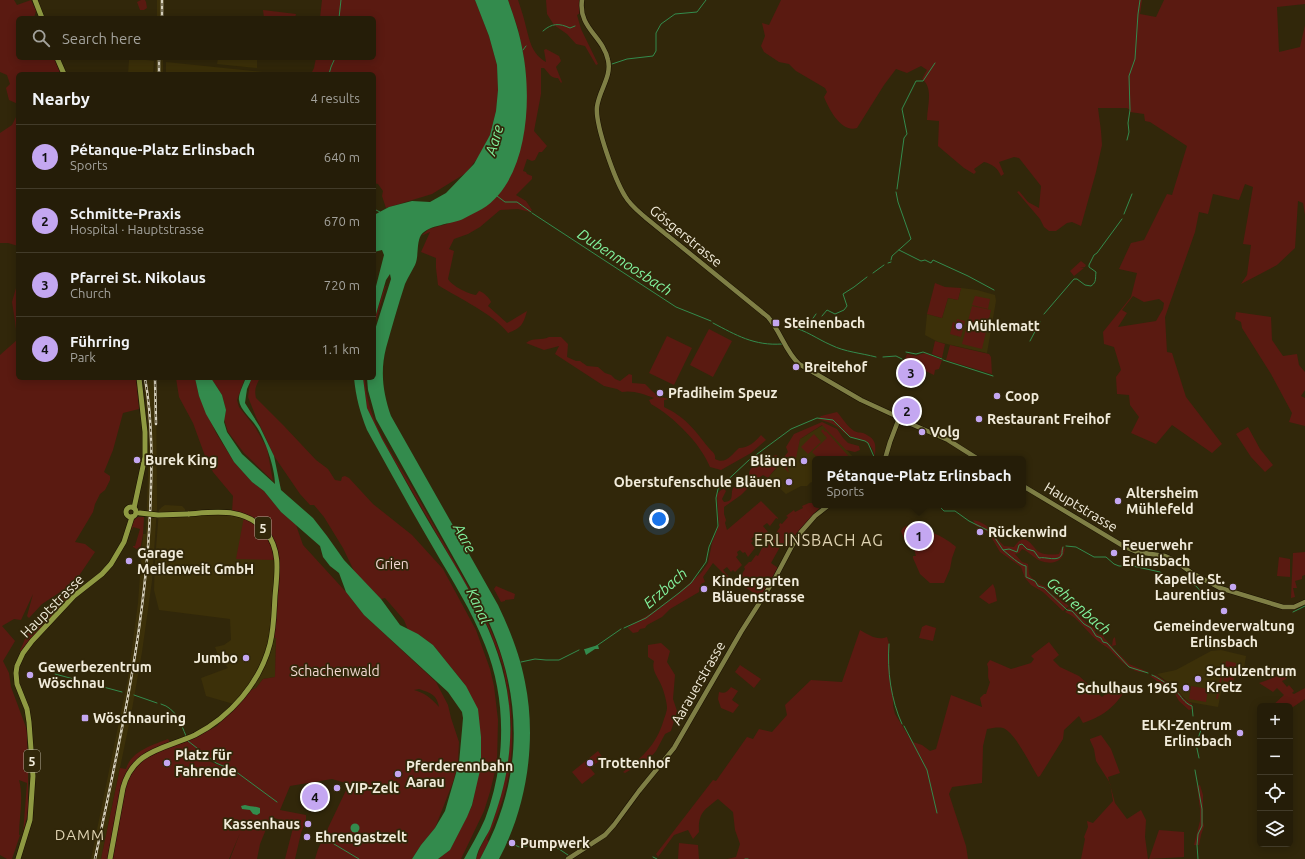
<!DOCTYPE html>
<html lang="en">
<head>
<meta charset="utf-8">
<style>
  :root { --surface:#251d08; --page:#2d2612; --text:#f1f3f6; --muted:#a3a29c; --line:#423b29; --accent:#c4a7f1 }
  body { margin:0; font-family:Ubuntu,sans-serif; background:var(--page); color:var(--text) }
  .controls { position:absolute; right:12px; bottom:12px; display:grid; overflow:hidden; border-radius:6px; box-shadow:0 2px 10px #0003 }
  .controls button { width:36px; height:36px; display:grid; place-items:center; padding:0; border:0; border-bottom:1px solid var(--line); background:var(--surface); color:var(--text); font:20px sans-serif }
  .you { position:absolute; left:659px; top:519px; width:14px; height:14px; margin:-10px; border:3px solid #fff; border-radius:50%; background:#1a73e8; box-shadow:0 0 0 6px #1a73e833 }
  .badge { display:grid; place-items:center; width:26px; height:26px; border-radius:50%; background:var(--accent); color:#111; font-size:13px; font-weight:700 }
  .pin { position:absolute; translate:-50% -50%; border:2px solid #fff; box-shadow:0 1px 4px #0006 }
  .popup { position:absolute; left:812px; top:456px; width:214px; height:52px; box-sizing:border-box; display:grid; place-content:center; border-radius:6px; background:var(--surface); filter:drop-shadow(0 1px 3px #0005); font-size:13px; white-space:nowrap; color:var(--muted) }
  .popup b { font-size:15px; color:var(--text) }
  .popup::after { content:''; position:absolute; left:50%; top:100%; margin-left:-8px; border:8px solid transparent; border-top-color:var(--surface) }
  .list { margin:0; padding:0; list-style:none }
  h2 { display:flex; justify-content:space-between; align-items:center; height:52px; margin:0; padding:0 16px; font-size:17px }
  h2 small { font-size:13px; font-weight:400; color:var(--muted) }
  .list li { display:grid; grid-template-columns:26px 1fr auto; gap:12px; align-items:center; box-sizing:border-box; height:64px; padding:0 16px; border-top:1px solid var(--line) }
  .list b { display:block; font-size:15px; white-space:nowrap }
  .list p { margin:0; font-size:13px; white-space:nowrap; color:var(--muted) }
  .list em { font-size:13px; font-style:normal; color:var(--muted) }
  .icon { flex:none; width:22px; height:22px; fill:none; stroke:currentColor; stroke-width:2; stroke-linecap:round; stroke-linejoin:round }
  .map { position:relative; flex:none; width:1305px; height:859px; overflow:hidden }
  .search { position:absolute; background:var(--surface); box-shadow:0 2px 10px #0003; left:16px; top:16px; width:360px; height:44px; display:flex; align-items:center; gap:10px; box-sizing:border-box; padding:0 14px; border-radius:6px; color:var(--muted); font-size:15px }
  .panel { position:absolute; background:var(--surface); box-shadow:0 2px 10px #0003; left:16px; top:72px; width:360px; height:308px; border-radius:6px }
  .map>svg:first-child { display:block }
  .built { fill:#3c3009 }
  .green { fill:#5a1a11; fill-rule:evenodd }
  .water { fill:#338b4d }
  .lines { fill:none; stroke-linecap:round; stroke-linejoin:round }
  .stream { stroke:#338b4d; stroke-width:1 }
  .secondary-casing { stroke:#191000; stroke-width:5.5 }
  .primary-casing { stroke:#191000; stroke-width:6 }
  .secondary { stroke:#7f7f45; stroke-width:4.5 }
  .primary { stroke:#8f9a42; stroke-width:5 }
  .rail-casing { stroke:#d7d1be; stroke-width:2.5 }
  .rail { stroke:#31270a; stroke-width:1; stroke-dasharray:3; stroke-linecap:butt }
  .primary-bridge-casing { stroke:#191000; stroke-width:6; stroke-linecap:butt }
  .primary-bridge { stroke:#8f9a42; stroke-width:5 }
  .poi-dot { fill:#c4a7f1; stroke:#31270a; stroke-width:1.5 }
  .labels { text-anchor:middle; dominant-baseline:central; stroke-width:3.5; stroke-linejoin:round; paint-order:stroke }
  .shield { fill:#31270a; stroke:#b7b09c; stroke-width:1 }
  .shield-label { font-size:13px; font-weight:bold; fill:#f1ebda }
  .street-label { font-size:14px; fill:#f1ebda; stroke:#31270a }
  .poi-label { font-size:14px; font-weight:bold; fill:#f1ebda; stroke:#31270a; text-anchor:start }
  .park-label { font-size:14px; fill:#f3d8d2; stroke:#31270a }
  .water-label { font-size:15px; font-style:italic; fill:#81f19d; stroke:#31270a }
  .neighbourhood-label { font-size:15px; letter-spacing:1px; fill:#dfd3b2; stroke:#31270a }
  .quarter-label { font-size:16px; letter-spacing:1px; fill:#dfd3b2; stroke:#31270a }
</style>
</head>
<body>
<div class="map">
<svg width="1305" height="859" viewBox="0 0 1305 859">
  <rect width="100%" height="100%" fill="#31270a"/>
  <g class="built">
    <path d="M157 0H164L163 18H157Z"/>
    <path d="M132 58 154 61 153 74H128L129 60Z"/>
    <path d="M156 58H163V74H155Z"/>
    <path d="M218 58H257V68L217 64Z"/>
    <path d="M166 62 253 71 281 74H166Z"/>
    <path d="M961 288 977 290 995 295 996 301 987 353 938 342 925 335 927 314 942 318 948 298 958 300Z"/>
    <path d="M143 378H156L157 508 152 581 142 652 131 715 101 859H91L128 678 138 603 143 534H146L149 443 147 414Z"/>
    <path d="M823 425 855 459H815V484L811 482 807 486H801L786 494 772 481 769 476 776 469 777 466 779 464 790 463 796 449 800 439Z"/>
    <path d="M165 505 182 506 185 509V516L188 517 195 515 228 513 244 517 277 560 272 637H276L275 677 263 679 256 688 249 691 237 705 206 696 201 678 228 668 218 655 215 647 224 645 231 640 230 619 159 610 154 590 155 561 159 510 162 507Z"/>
    <path d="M1221 650 1246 656 1243 675 1235 674 1233 685 1223 682 1218 707 1189 702 1183 697 1177 689 1157 674 1176 670 1211 651Z"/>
  </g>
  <g class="green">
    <path d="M0 0H14L17 5 31 0 36 11 34 18H18V58H54L61 74H18V104L9 100 6 88 10 84 7 75 0 72Z"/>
    <path d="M141 0H145L146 2 147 8 144 10H140L137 2Z"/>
    <path d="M322 0H475L489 36 497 65 498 90 496 111 490 135 479 156 466 173 432 194 386 208 382 196 383 191 378 184 374 183V74H311L314 68 316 58H374V18H320Z"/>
    <path d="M508 0H518C521 9 524 18 526 27 530 42 532 54 546 62L544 50 546 49 559 56 561 61 556 67 562 82 561 83 558 78C551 79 548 72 544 68H541V94L534 131 547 146 542 152H539L535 160 532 161 527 159 523 171 526 172 527 174 532 176V179L516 195 526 201 532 210 530 212 518 209 500 210 480 227 468 234 454 239 449 249 454 251 448 279C452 286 468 294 476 295L479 291C483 292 490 298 491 302L488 306 507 323 527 311C523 325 521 328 508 333 492 313 460 299 438 285L436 268V258L421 252 430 232 423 235H422L429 229 447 224 483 208 498 195 526 77 523 53 518 29Z"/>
    <path d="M546 0H580V13L577 15 581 29 598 64 596 65 585 46 576 44 567 34 554 25 547 14Z"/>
    <path d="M781 0H1142L1140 14 1156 17 1164 0H1305V4L1277 7 1279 52 1300 47 1305 25V215L1303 203 1298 201 1295 248 1277 265 1241 284 1247 275 1251 245 1243 244 1253 187 1245 184 1239 200 1213 194 1208 214 1199 212 1195 232 1165 317 1167 352 1172 353 1186 397 1222 444 1212 453 1172 425 1156 444 1131 433 1139 417 1130 405 1129 395 1117 394 1116 377 1121 370 1114 347 1104 344 1103 332 1131 297 1137 273 1119 269 1131 243 1144 240 1167 194 1172 195 1187 146 1150 122 1145 121 1144 114 1130 112V110L1127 108H1098L1101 131 1102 145 1096 172 1081 226 1072 222 1067 223 1056 231H1049L1044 227 1040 219 1017 192 1019 191 1028 202 1039 208 1041 186 1019 158 1014 157 999 162 1004 174 1001 176C998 168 992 164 984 162L974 169 976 172 974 174 964 168 938 146 939 121 927 120C927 107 934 88 922 79L927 70 921 66 907 73 896 69 884 85 857 128C841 133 829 109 824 97L827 92 825 88 796 71 789 64 779 62 764 52 761 46 765 36 762 23 769 25ZM1133 296 1144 302 1159 299 1164 303 1163 309 1156 321 1118 327 1127 313 1122 310Z"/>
    <path d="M263 10 296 14 295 18H264Z"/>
    <path d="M18 113V246L8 243H0V133L12 125Z"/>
    <path d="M1081 261 1086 265 1085 267 1080 268H1084L1074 276 1070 271Z"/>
    <path d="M18 281V378H136L139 409 123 413 113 450 104 472 110 476V480L105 490 100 494 95 504 93 512 75 542 85 544 95 552 74 583 42 604 29 618 27 616 33 594 21 620 14 619 2 626 15 641 3 661 9 673 11 687 27 730 28 773V812L23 834 20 835 12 859H7L0 855V355L17 340 15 321 12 302ZM19 780 27 783 23 834 19 835C19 817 24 798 19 780Z"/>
    <path d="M935 283 945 287 961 288 958 300 948 298 942 318 927 314Z"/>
    <path d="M385 286H386L374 328V321Z"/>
    <path d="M975 296 990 299 988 309 972 305Z"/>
    <path d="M972 306 991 310 982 349 962 344Z"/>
    <path d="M1236 312 1271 317 1272 340 1283 356 1297 354 1299 365 1305 372V390L1301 396 1305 398V426L1289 422 1292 413 1271 374 1242 328 1241 322 1235 319Z"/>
    <path d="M957 319 965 321 961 337 950 334 953 322 956 323Z"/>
    <path d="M709 329 732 341 713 377 690 365Z"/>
    <path d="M667 336 692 348 674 385 649 373Z"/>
    <path d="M549 337H561L568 344 567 357 576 361H580L587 366 598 367 605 373 611 375 615 379 620 381 629 374 632 375V383L645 384C653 392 657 397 669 399L664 400V407C685 417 694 429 708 447 711 451 716 453 715 459 726 465 732 454 739 448 748 448 755 442 761 435L766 440 751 453 721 470 710 467C701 444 673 416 651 404L649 400 654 398C644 394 632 390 622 392L617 389 604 386 555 354 559 346 544 350 526 343C533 337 541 341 549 337Z"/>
    <path d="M935 341 945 344 942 358 932 354Z"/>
    <path d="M950 345 989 354 991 357 992 374 946 360Z"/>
    <path d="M925 353 942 360 939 369 935 370 934 375 904 361 907 354 916 356Z"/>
    <path d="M176 378H195L199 396 216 433 234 462 252 482 264 491 281 512 296 525 303 545 346 592 364 615 436 682 448 705 451 718 459 742 458 763 453 782 435 828 421 845 412 859H315L318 849 349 784 332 779 290 786 280 810 306 815V821L301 833 295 859H285L294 824 271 817 260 844 257 859H230L240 833 229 859H112L127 779 136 765 155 752 192 739 217 726 249 691 256 688 263 679 275 677 276 638 271 637 277 560 236 559 244 517 232 512 233 496 213 472 205 456 193 423 179 397ZM419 689C431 693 437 695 439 707 431 698 425 693 414 690ZM192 750 230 770 199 757 192 752 188 755Z"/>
    <path d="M211 378H245L237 400 239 407 255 427 267 448 273 481 244 453 228 432 224 419 226 410 222 395Z"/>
    <path d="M252 378H260C256 385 254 390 256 398L284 426 316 460 328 469 335 480 341 481 342 477 345 476 349 478 373 504 412 535 443 569 476 630 490 669 494 686 498 720 497 763 490 792 484 811 461 859H438L450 850 472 806 475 791 466 686 433 645 418 634 408 630 404 620 385 598 381 599 355 573 343 548 324 517 314 505H310L300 494 274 456 256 417 248 397 250 382Z"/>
    <path d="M363 378H365C366 416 389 449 408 480 425 510 442 540 459 570 476 600 495 632 504 666 507 676 508 688 510 699 516 753 510 790 487 840L489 841 480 859H476L480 848 485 839 495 815 508 763 511 725 507 688 503 666 489 629 473 597 382 439 367 408Z"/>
    <path d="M837 412C843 419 847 426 854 431 858 433 859 432 863 433 876 439 876 443 875 456 868 433 859 444 846 434 842 432 840 428 836 426 830 422 824 421 818 419L821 416Z"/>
    <path d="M822 422 837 429 843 438 848 443 859 446 860 450 855 452 846 450 822 425 800 439 796 458 790 463V466L787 468 789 473 782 465 784 464V457L788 452 786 447 794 434Z"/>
    <path d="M1248 427 1260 449 1273 465 1265 472 1251 457 1236 434Z"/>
    <path d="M823 429 825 432 826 431 851 459H819L812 452 827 438 821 431Z"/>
    <path d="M814 434 821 442 808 454 801 447Z"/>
    <path d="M776 455 780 458 781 462C777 468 772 472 768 478L763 475 760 477 758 481 756 484 753 483 741 495 724 507V514L726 520 725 523 727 530 761 501 778 518V519L776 518 770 526 767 523 763 526 768 532 761 541 759 538 757 539 755 536 751 539 753 541 751 543 755 548 748 557 745 552 743 553 740 550 737 552 738 555 736 557 742 565 735 572 733 570 731 572 727 567 723 570 729 577 728 578 713 563 703 577 705 582 701 584 699 592 670 609 662 617 647 625 645 628 640 629 638 632 633 633 628 628V627L653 612 675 596 701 573 708 563 712 543 719 525 717 495C719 492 720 490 724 489L726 491 722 499 724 502C735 501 730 495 733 488 736 485 743 485 747 482 750 478 748 474 750 470 753 465 759 466 764 463 769 461 770 457 776 455Z"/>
    <path d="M809 503H815V505H822L796 534 787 548 781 545 771 563 778 568 760 597 737 582 745 569 744 567 749 562H751L756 555 758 556 762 548 770 537 773 538 780 527 779 525 780 523 782 524 788 517 786 516 794 510 795 512 803 508 802 506Z"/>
    <path d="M138 517H144L143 534 140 551 133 547V546H135L140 529 133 527 132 530 131 529 133 519Z"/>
    <path d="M973 520C990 523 994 536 1004 546L1014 547C1016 545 1018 541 1021 540 1028 536 1034 549 1039 552 1044 555 1053 555 1059 554L1062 546 1065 549C1063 562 1053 565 1041 561 1034 559 1029 551 1022 549L1019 553 1015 554 1022 562 1028 564 1029 574 1031 577 1039 584 1046 587 1050 593 1069 606 1063 611 1043 592 1031 585 1025 578 1021 567 1000 552 990 535 985 530 976 526Z"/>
    <path d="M906 526 921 528 922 531C930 529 950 541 956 547L952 558 950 569 944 583H930L920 574 913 558V556H916L914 549 916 548 913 542 915 541V539L908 542 904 539 901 531 903 528Z"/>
    <path d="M1305 552V575L1302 576V579L1295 581 1297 588H1293L1295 597 1291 598 1293 553Z"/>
    <path d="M1279 557 1290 559V577L1277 576Z"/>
    <path d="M81 581 83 583 76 589 21 653 20 650C24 643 25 637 29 630L28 625 59 598 75 588Z"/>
    <path d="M993 584 995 589 997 601 989 604 979 597Z"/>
    <path d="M496 586 515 594 514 599 505 600V601L501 602 494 589Z"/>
    <path d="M1069 608 1078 613 1079 616 1085 621 1086 623 1096 629 1095 632 1099 635H1104V638L1112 646 1113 639 1115 637 1116 645 1112 646 1113 648 1129 664 1148 672C1133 675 1122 662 1112 652 1109 648 1106 647 1102 644 1088 635 1080 618 1065 612Z"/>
    <path d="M926 625 936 628 933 641 919 638 922 627Z"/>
    <path d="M860 630C869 635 877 641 887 637L889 644 890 679 893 695V706L895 714 908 735 913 742 922 745 930 751 936 749 951 695 982 707 980 698 984 694H986L990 682C986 676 990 671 987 664L990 660 1011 669 1031 663 1034 659 1031 656 1049 642 1059 655 1053 660 1060 667 1079 676 1102 697 1114 687 1123 694C1110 711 1102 716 1083 723L1079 716 1064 730 1063 739 1040 776 1038 777C1031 766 1015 732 1003 728 998 727 993 728 987 729L983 746 982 783 952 787 949 794 966 846 968 859H727L736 857 740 844 735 830 733 812 718 799C704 810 698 813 699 832L693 839 688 830 674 835 658 857 656 854 713 780 716 781 747 737 753 739 759 729 772 732 787 715 785 705 811 680 842 682Z"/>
    <path d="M661 643 670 651 667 662 675 675 673 699 677 711 671 731 665 734 656 751 640 769 635 767 625 773 623 772C643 757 657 744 664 719 665 716 667 711 667 708 667 702 664 692 662 687 659 678 651 671 654 661L648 657V645Z"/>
    <path d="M1226 661 1236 663 1233 683 1223 681Z"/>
    <path d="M1223 662 1225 663 1218 699H1216Z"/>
    <path d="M740 665 761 679 754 688 735 672Z"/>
    <path d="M1295 666 1286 679 1282 681 1287 687 1289 685 1294 691 1292 693 1294 694 1305 688V699L1290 709V706H1272L1284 695 1277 688 1273 692 1259 683C1272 679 1284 673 1295 666Z"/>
    <path d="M1156 675 1177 689 1183 698 1192 704V709L1189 710 1179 701 1175 694 1150 676Z"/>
    <path d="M1191 686 1208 689 1206 702 1189 699Z"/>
    <path d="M731 687 738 691 732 700 739 705 733 713 721 708 718 699 719 692C725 694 727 692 731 687Z"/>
    <path d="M1101 735 1111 749 1120 773 1108 777 1115 803 1127 819 1141 810 1146 820 1145 837 1148 859H1081L1085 839 1084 837 1088 827 1087 821 1093 823 1113 801 1110 783 1096 761 1094 749 1090 740V739Z"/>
    <path d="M168 739 170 742C155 749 141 754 130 768L108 859H101L120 768 126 769C131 751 153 745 168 739Z"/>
    <path d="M598 751 603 758 590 768 595 774 582 784 572 772Z"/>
    <path d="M1200 785 1203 795V822L1204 826 1201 835 1199 845H1194L1200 821V809L1197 786Z"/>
    <path d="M316 789 320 792V796L316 803 312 804 309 799 312 792Z"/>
    <path d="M1159 830 1184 832V857L1149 859Z"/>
    <path d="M679 843 698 845 699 859H678Z"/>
  </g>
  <g class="water">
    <path d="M475 0H508C514 17 520 34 523 53 532 100 528 181 482 209 476 212 469 216 463 219 452 224 428 225 421 235 416 244 419 257 415 265 412 271 408 277 405 284 398 305 392 327 386 348 380 372 383 393 391 416L498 605C510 630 520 655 525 682 537 740 527 807 499 859H480C487 845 494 832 499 817 524 748 516 677 484 612L376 419 368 390 367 378H374V333L391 279 390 274 386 280 374 321V294L384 255 382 250 374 252V215L389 207 412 201 430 202 446 193 474 164 490 135 496 111 498 90 497 65 489 36Z"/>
    <path d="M195 378H211L222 395 226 410 224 422 227 432 242 454 275 484C275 468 265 439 256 426 251 418 240 410 239 400 238 396 243 385 245 380L246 378H252L247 389 245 403 260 427 274 456 281 490 313 518 327 536 344 560 381 599 400 625 418 634 433 645 466 686 478 709 481 737V766L472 805 467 817 450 850 438 859H412L421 845 435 828 445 811 459 763 462 730 463 718 462 712 448 692 364 615 346 592 339 573 330 566 323 557 320 546 281 512 264 491 252 482 234 462 206 414 199 396Z"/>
    <path d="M354 378H363L367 408 382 439C399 469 415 499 433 529 478 604 521 669 508 762 505 785 498 807 490 829 485 839 478 848 476 859H464C471 846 479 833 485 819 506 764 507 699 485 645 472 611 452 580 434 549 411 510 389 470 367 430 360 412 356 398 354 378Z"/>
    <path d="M598 645 599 649H595L586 655 584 649H585Z"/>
    <path d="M245 805C251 807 255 806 260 808V813L257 815 253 814 250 810 242 809 241 806Z"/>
    <circle cx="355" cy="828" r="4.5"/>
  </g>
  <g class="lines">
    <g class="stream">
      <path d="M339 18 341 0"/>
      <path d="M543 31C552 23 559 23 570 28L575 26"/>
      <path d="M523 50 526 46"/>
      <path d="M612 64 627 59 653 56 656 51V33L661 24 675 14 697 12 706 0"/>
      <path d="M329 74 331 67 335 58"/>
      <path d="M1127 140 1129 132 1128 123 1130 110 1129 76 1135 59 1138 14 1140 0"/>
      <path d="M897 189 904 138 907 134 902 109 916 81H923L935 63"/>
      <path d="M497 196 505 202H517L531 212"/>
      <path d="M374 209 380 212"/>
      <path d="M532 213 676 307 711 321"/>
      <path d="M1124 214 1132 194"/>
      <path d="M899 250 921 261 925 260 931 263 933 260 968 276 994 290"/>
      <path d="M891 260 892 256 911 239 898 202 896 192"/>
      <path d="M888 263 891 262"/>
      <path d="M873 273 884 265"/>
      <path d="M1044 314 1074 279H1077L1085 285 1091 286C1097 282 1095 278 1096 272L1089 267V265L1094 255 1097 253 1122 219"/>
      <path d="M822 316 827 310 835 314 844 310 847 306 843 294 854 287 867 277"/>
      <path d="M713 323C736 335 754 346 782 344"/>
      <path d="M791 327C806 330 817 339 831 345 845 352 861 353 876 357"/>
      <path d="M803 329 809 324 816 314"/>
      <path d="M1030 341 1040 322"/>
      <path d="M906 352 916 354 923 352 942 359"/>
      <path d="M883 357 896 356 902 359"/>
      <path d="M943 360 993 376"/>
      <path d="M938 505 944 511H955L969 521 991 532 1003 550 1009 549 1017 552 1019 545 1022 544 1027 549 1034 551 1039 558C1045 556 1059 563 1062 554 1062 552 1062 550 1063 547"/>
      <path d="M1066 546 1076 547 1094 557H1106L1114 564 1119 566H1133L1160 572 1166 576 1181 577 1196 586 1205 596 1209 598 1219 593 1227 592"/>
      <path d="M1003 550C1008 554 1021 566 1026 566V577L1035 581 1038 586 1044 588 1067 610 1072 611 1084 624 1091 628 1096 636 1101 638 1103 642 1107 643 1129 667 1148 673"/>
      <path d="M1293 612 1305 606"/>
      <path d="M624 628 646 618 679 593 691 583 706 562 709 547 718 526 716 498 718 489 749 460 791 429 817 418 833 420 850 437 865 441 868 443 875 459"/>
      <path d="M889 644C887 671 891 700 902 724"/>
      <path d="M595 647 621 629"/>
      <path d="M521 662 535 659 546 660H559L579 650"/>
      <path d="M55 674 122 692"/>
      <path d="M1152 675C1156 676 1173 688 1176 691 1182 697 1184 703 1192 706L1193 716"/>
      <path d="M134 695 157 703"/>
      <path d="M161 704C176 708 181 724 186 736"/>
      <path d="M904 726 927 770 937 813"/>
      <path d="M188 741 216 763 235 771 277 802"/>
      <path d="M1199 758 1196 744 1201 730"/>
      <path d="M1195 770 1202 809V826L1198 834 1197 845 1198 859"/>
      <path d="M334 844 359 859"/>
      <path d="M513 844 519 847 527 846"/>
      <path d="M531 847 536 849H542L548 844 556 847 568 855"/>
      <path d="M653 857 657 859"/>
      <path d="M745 859H748"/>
    </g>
    <g class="secondary-casing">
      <g id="secondary">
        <path d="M582 0C578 28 603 36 608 60 612 77 599 90 597 107 595 125 615 180 625 196 630 205 638 211 646 218L768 317C781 332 785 351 799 364L861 400 898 417"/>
        <path d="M902 420 948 440 978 459"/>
        <path d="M885 459 890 442 898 421 897 418 899 416 902 417V420L898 421"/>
        <path d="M1023 486 1125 547 1137 552 1165 556 1172 559 1192 573 1220 588 1283 607H1294L1305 602"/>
        <path d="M568 859 605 835 614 825 639 791 674 748 741 632 774 580 792 546 801 532 815 516 829 505"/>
      </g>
    </g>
    <g class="primary-casing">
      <g id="primary">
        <path d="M35 0 42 18"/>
        <path d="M57 58 64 74"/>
        <circle cx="131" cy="512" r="5"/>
        <path d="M134 508 145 457V432L139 378"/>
        <path d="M18 859 30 820 33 776 29 722 27 709 17 684 16 673 17 666 23 653 32 641 74 596 102 574 111 564 124 542 132 517"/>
        <path d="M110 859 123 788C133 750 164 749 195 735 230 717 260 683 270 644 274 628 274 612 275 596 277 574 281 550 266 532 246 507 216 512 188 514"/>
      </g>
    </g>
    <use href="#secondary" class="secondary"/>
    <use href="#primary" class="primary"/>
    <g class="rail-casing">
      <g id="rail">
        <path d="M162 18V0"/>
        <path d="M159 74V58"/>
        <path d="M155 378 156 424"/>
        <path d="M95 859C119 745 145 630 150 514 152 469 153 423 145 378"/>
      </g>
    </g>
    <use href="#rail" class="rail"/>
    <g class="primary-bridge-casing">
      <path id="primary-bridge" d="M140 513 158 515 188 514"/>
    </g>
    <use href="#primary-bridge" class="primary-bridge"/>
  </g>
  <g class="poi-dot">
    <rect x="772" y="319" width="8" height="8" rx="2"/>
    <circle cx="959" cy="326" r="4"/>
    <circle cx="796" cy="367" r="4"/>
    <circle cx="660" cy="393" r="4"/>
    <circle cx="997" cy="396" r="4"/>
    <circle cx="979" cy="419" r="4"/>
    <circle cx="922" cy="432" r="4"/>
    <circle cx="137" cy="460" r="4"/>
    <circle cx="804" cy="461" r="4"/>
    <circle cx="789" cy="482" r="4"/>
    <circle cx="1118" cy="501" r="4"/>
    <circle cx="980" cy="532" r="4"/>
    <circle cx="1114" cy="553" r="4"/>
    <circle cx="129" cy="561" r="4"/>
    <circle cx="1233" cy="587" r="4"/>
    <circle cx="704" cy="589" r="4"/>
    <circle cx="1224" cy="611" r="4"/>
    <circle cx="246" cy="658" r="4"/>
    <circle cx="30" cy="675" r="4"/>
    <circle cx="1198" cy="679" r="4"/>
    <circle cx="1186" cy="688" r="4"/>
    <rect x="81" y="714" width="8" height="8" rx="2"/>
    <circle cx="1240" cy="733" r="4"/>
    <circle cx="167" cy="763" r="4"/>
    <circle cx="590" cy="763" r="4"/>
    <circle cx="398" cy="774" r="4"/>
    <circle cx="337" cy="788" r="4"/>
    <circle cx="308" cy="824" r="4"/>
    <circle cx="307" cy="837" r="4"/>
    <circle cx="512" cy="843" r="4"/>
  </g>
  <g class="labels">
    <g class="shield">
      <rect x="255" y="517" width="16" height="22" rx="3"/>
      <rect x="24" y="750" width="16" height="22" rx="3"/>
    </g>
    <g class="shield-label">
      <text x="263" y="528">5</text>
      <text x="32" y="761">5</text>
    </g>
    <g class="street-label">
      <text transform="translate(686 236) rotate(39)">Gösgerstrasse</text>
      <text transform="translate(1081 507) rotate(31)">Hauptstrasse</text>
      <text transform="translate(52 606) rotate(-45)">Hauptstrasse</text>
      <text transform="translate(698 683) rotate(-60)">Aarauerstrasse</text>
    </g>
    <g class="poi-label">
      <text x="784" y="323">Steinenbach</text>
      <text x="967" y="326">Mühlematt</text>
      <text x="804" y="367">Breitehof</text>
      <text x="668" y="393">Pfadiheim Speuz</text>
      <text x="1005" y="396">Coop</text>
      <text x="987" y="419">Restaurant Freihof</text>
      <text x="930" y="432">Volg</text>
      <text x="145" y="460">Burek King</text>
      <text x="796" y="461" text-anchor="end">Bläuen</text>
      <text x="781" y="482" text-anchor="end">Oberstufenschule Bläuen</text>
      <text x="1126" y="493">Altersheim<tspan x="1126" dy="16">Mühlefeld</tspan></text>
      <text x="988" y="532">Rückenwind</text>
      <text x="1122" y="545">Feuerwehr<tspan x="1122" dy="16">Erlinsbach</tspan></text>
      <text x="137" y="553">Garage<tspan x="137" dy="16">Meilenweit GmbH</tspan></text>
      <text x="1225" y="579" text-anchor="end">Kapelle St.<tspan x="1225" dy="16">Laurentius</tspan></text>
      <text x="712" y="581">Kindergarten<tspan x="712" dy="16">Bläuenstrasse</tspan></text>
      <text x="1224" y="626" text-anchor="middle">Gemeindeverwaltung<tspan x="1224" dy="16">Erlinsbach</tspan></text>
      <text x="238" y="658" text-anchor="end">Jumbo</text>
      <text x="38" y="667">Gewerbezentrum<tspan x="38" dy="16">Wöschnau</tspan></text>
      <text x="1206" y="671">Schulzentrum<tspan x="1206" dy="16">Kretz</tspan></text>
      <text x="1178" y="688" text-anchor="end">Schulhaus 1965</text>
      <text x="93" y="718">Wöschnauring</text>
      <text x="1232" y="725" text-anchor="end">ELKI-Zentrum<tspan x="1232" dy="16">Erlinsbach</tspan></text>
      <text x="175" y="755">Platz für<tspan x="175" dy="16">Fahrende</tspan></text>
      <text x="598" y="763">Trottenhof</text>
      <text x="406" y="766">Pferderennbahn<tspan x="406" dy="16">Aarau</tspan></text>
      <text x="345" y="788">VIP-Zelt</text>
      <text x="300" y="824" text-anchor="end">Kassenhaus</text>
      <text x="315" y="837">Ehrengastzelt</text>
      <text x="520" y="843">Pumpwerk</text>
    </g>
    <g class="park-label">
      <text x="392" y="564">Grien</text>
      <text x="335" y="671">Schachenwald</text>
    </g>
    <g class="water-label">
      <text transform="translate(494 140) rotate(-74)">Aare</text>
      <text transform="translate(625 262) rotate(33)">Dubenmoosbach</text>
      <text transform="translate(465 538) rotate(62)">Aare</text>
      <text transform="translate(665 588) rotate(-41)">Erzbach</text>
      <text transform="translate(479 606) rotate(65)">Kanal</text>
      <text transform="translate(1079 606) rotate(41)">Gehrenbach</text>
    </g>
    <g class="neighbourhood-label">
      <text x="80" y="834">DAMM</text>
    </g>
    <g class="quarter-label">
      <text x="819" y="540">ERLINSBACH AG</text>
    </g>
  </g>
</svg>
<div class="controls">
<button>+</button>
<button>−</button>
<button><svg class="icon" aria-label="locate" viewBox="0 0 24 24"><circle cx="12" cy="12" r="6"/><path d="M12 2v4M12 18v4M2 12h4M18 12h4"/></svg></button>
<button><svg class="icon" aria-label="layers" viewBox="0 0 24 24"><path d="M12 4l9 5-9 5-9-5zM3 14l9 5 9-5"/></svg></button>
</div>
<div class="you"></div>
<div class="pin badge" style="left:919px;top:536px">1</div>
<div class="popup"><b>Pétanque-Platz Erlinsbach</b>Sports</div>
<div class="pin badge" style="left:907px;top:411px">2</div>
<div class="pin badge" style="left:911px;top:373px">3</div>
<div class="pin badge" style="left:315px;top:797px">4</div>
<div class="search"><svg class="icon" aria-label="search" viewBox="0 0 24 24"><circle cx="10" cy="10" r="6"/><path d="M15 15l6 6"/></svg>Search here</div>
<section class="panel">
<h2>Nearby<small>4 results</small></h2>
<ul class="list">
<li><span class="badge">1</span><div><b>Pétanque-Platz Erlinsbach</b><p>Sports</p></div><em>640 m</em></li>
<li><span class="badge">2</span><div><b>Schmitte-Praxis</b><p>Hospital · Hauptstrasse</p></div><em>670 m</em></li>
<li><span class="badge">3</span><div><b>Pfarrei St. Nikolaus</b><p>Church</p></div><em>720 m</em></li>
<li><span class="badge">4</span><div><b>Führring</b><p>Park</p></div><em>1.1 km</em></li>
</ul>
</section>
</div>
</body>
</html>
